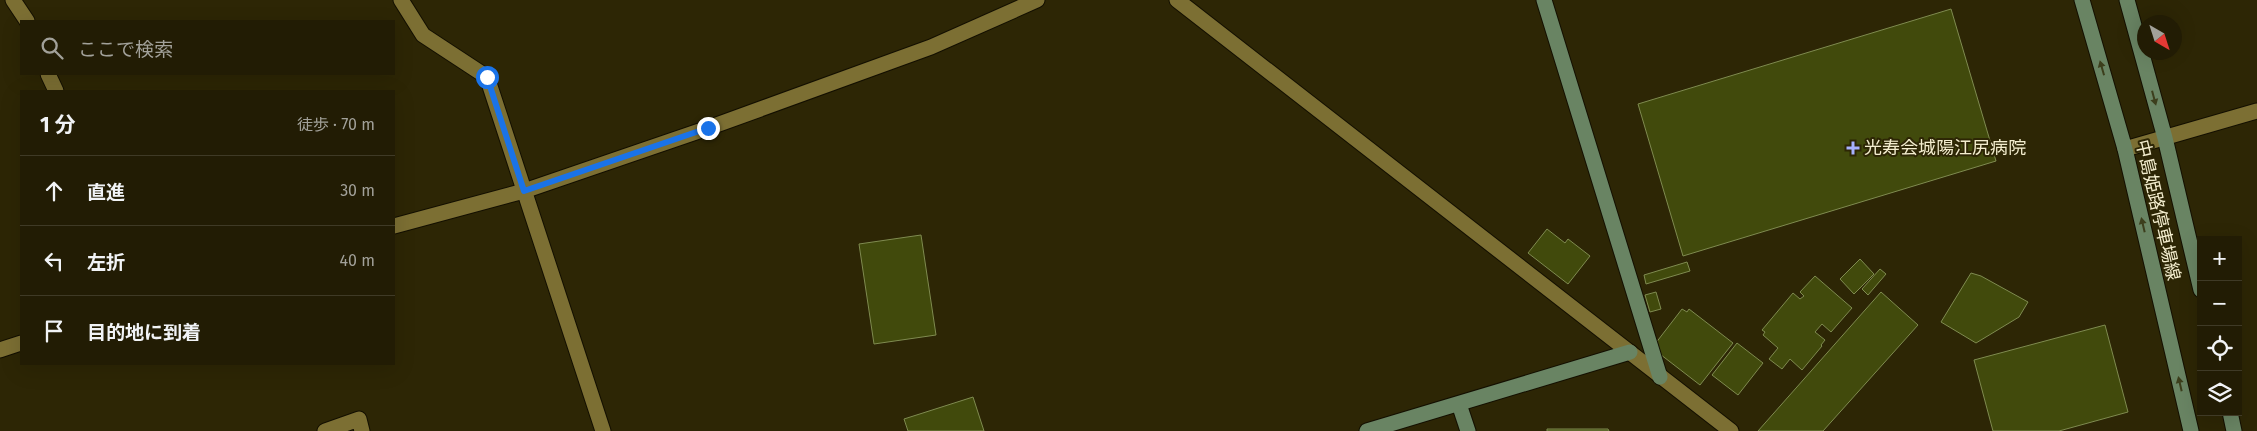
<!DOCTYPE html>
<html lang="ja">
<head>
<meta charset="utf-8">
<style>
  :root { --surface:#221c04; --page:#2e2913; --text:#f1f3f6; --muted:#a2a19a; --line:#3f3a26 }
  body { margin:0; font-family:"Fira Sans","Noto Sans JP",sans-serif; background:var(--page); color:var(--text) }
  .controls { position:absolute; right:15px; bottom:15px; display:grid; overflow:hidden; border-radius:0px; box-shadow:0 5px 20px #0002 }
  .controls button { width:45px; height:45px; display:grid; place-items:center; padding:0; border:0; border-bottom:1px solid var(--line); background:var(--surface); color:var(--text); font:25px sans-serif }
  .compass { position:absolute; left:2137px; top:15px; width:45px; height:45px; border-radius:50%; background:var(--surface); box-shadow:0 5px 20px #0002; rotate:141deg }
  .stop { position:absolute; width:15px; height:15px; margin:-11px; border:4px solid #1a73e8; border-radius:50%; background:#fff }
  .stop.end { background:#1a73e8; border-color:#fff; box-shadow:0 1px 5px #0008 }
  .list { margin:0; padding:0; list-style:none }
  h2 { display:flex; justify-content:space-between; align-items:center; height:65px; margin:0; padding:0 20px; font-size:21px }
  h2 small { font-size:16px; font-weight:400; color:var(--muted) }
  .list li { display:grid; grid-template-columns:32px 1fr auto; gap:15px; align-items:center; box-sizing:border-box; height:70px; padding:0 20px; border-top:1px solid var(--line) }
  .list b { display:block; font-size:19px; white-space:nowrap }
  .list em { font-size:16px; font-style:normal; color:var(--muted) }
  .icon { flex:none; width:28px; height:28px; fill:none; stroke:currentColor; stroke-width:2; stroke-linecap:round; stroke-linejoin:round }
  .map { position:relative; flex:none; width:2257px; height:431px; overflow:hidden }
  .search { position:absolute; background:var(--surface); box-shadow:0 5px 20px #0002; left:20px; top:20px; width:375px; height:55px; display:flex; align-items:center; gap:12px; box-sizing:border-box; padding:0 18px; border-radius:0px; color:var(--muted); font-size:19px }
  .panel { position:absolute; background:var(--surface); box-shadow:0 5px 20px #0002; left:20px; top:90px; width:375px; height:275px; border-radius:0px }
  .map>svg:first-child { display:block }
  .building { fill:#414a0c; stroke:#7f8b50 }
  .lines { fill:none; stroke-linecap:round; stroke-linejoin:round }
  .lane-casing { stroke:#130f01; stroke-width:17 }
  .street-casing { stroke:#130f01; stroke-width:17 }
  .secondary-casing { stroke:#130f01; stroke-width:17 }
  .lane { stroke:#7c6f33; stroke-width:15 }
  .street { stroke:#7c6f33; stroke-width:15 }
  .secondary { stroke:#698463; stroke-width:15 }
  .oneway { fill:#3c3e1c }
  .route { stroke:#1a73e8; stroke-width:6 }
  .poi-dot { fill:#a7b1fc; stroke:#2d2605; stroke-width:2 }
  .labels { text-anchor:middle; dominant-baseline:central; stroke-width:4; stroke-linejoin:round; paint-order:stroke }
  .poi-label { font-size:18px; fill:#f3edce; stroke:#2d2605; text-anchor:start }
  .street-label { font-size:18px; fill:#f3edce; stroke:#2d2605 }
</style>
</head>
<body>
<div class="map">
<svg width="2257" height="431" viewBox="0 0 2257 431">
  <rect width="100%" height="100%" fill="#2d2605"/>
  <g class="building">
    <path d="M1951 9 1996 161 1683 256 1638 104Z"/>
    <path d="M1547 229 1565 243 1568 239 1590 256 1568 284 1528 253Z"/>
    <path d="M921 235 936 335 874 344 859 244Z"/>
    <path d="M1860 259 1874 274 1854 294 1840 279Z"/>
    <path d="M1687 262 1690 271 1646 284 1644 275Z"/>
    <path d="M1880 269 1886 274 1868 295 1862 289Z"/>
    <path d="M1971 273 1981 276 2028 302 2019 317 1976 343 1941 322Z"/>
    <path d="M1815 276 1852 308 1831 332 1822 324 1815 332 1825 340 1821 345 1822 346 1802 370 1790 359 1782 369 1769 359 1778 348 1763 335 1765 332 1762 330 1793 293 1800 299 1804 296 1800 292Z"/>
    <path d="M1656 292 1661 309 1650 312 1645 295Z"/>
    <path d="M1881 292 1918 325 1823 431H1758Z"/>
    <path d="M1682 309 1687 312 1689 309 1733 343 1700 385 1656 351 1659 347 1655 344Z"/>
    <path d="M2105 325 2128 412 2059 431H1993L1974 360Z"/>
    <path d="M1737 343 1763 363 1738 395 1712 375Z"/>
    <path d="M973 397 984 431H908L904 419Z"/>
    <path d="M1547 429H1608L1609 431H1547Z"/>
  </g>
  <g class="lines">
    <g class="lane-casing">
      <path id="lane" d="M2125 149 2257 111"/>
    </g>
    <g class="street-casing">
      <g id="street">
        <path d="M13 0 27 21"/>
        <path d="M401 0 423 35 487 77 603 431"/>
        <path d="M1177 0 1731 431"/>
        <path d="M48 74 56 91"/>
        <path d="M394 226 524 191 708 128 931 47 1037 0"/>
        <path d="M0 350 21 343"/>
        <path d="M325 431 359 419 362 431"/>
      </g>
    </g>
    <g class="secondary-casing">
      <g id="secondary">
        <path d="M1544 0 1660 377"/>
        <path d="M2082 0 2125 149 2191 431"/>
        <path d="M2127 0 2165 138 2201 290"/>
        <path d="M1459 404 1468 431"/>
        <path d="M2230 412 2234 431"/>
        <path d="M1367 431 1630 352"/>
      </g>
    </g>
    <use href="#lane" class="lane"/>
    <use href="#street" class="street"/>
    <use href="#secondary" class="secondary"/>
  </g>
  <defs><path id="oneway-solid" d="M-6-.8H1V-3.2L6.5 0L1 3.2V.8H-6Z" transform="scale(1.25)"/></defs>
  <g class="oneway">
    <use href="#oneway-solid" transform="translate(2102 68) rotate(-106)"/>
    <use href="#oneway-solid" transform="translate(2154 98) rotate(75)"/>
    <use href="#oneway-solid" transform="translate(2143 225) rotate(-103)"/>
    <use href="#oneway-solid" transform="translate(2180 384) rotate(-103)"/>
  </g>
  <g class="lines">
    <path class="route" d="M487 77 524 191 708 128"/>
  </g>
  <path class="poi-dot" d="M1850.5 140.5h5v5h5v5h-5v5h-5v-5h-5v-5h5z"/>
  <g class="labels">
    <g class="poi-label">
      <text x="1864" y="148">光寿会城陽江尻病院</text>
    </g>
    <g class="street-label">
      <text transform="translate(2158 210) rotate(77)">中島姫路停車場線</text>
    </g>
  </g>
</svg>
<div class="controls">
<button>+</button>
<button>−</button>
<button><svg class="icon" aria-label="locate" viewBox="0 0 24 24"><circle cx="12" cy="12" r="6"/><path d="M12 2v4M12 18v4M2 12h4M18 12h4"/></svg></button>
<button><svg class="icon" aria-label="layers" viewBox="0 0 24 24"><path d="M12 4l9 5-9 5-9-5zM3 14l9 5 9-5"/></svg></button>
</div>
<svg class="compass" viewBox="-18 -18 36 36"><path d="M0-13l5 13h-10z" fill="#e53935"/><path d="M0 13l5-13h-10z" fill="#a2a19a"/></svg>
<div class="stop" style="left:487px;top:77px"></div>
<div class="stop end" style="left:708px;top:128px"></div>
<div class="search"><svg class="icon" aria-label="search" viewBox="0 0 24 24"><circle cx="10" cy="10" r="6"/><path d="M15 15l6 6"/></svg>ここで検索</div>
<section class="panel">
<h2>1 分<small>徒歩 · 70 m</small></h2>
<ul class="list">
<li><svg class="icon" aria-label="ahead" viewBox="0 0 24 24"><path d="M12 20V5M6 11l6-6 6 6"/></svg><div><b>直進</b></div><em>30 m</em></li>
<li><svg class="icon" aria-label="left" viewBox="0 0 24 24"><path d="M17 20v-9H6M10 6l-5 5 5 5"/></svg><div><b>左折</b></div><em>40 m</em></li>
<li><svg class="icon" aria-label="arrive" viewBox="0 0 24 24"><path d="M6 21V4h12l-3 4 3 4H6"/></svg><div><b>目的地に到着</b></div></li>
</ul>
</section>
</div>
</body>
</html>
